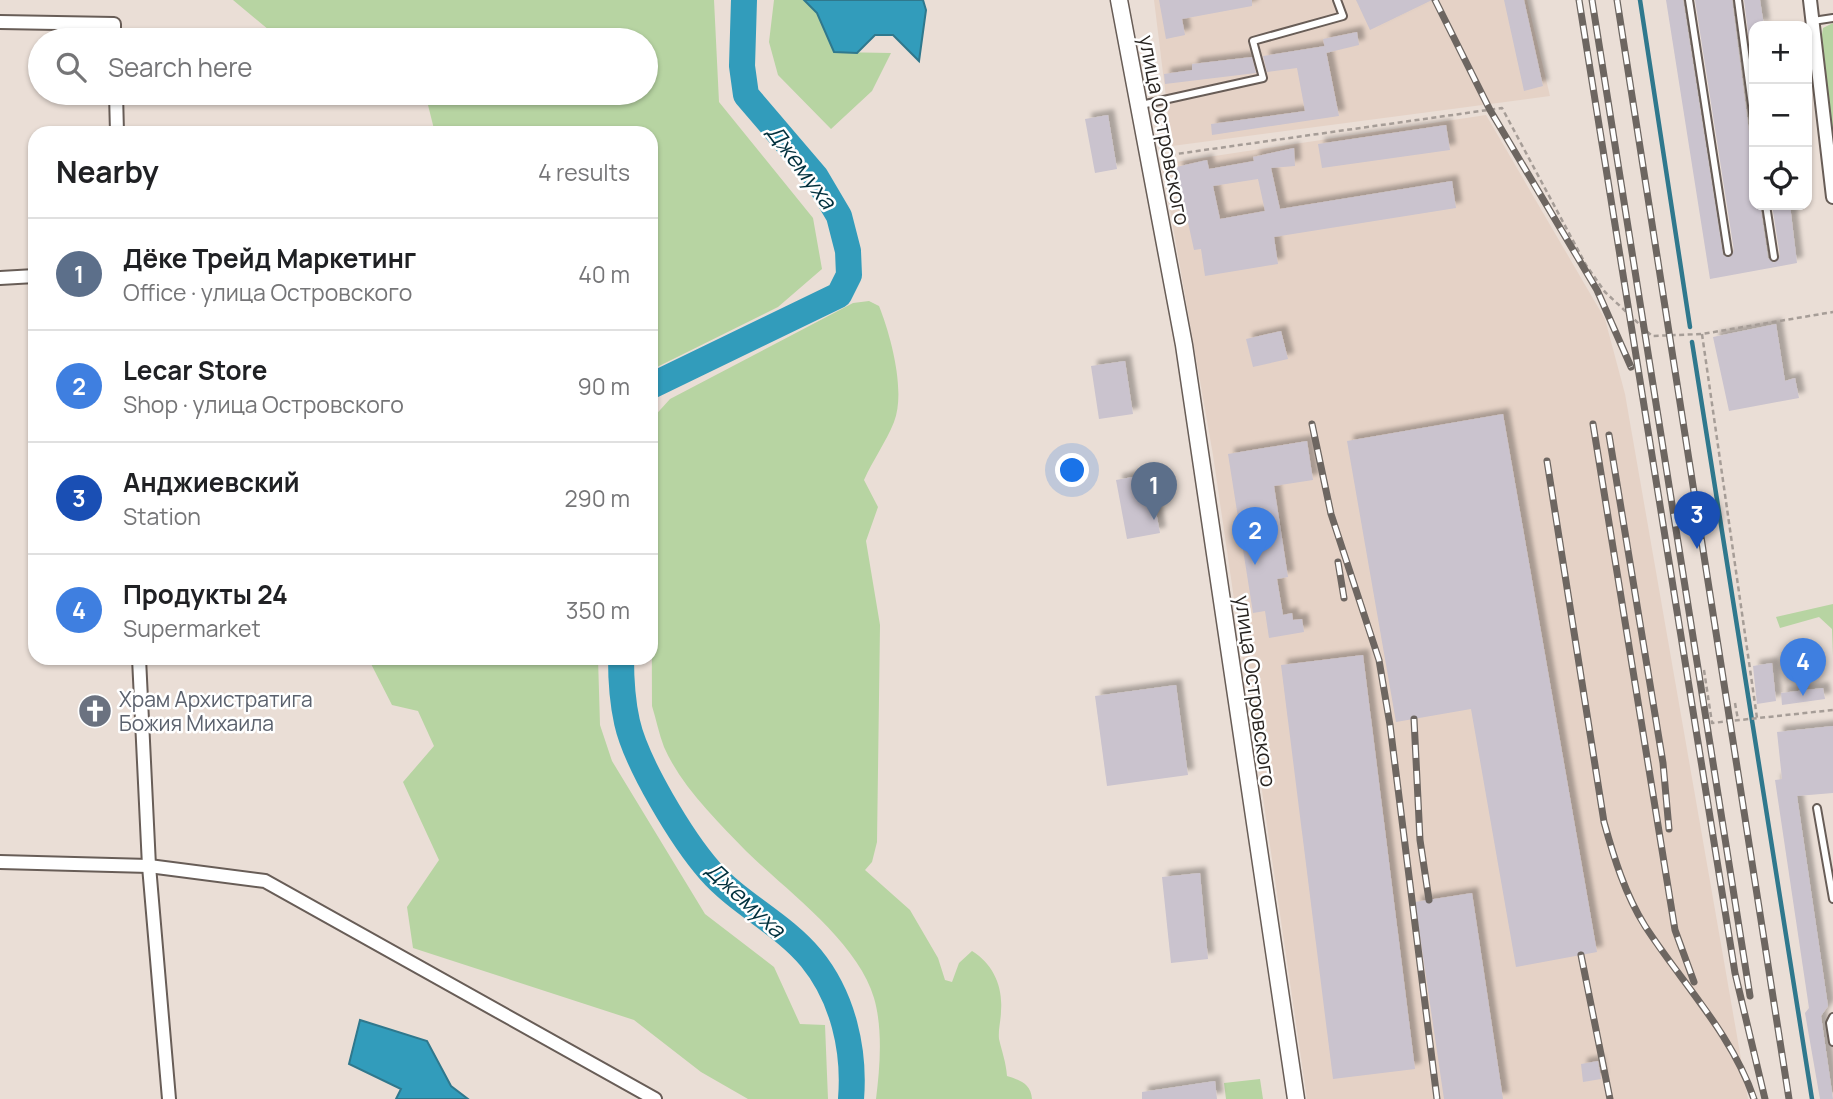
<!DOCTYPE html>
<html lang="en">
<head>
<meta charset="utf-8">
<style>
  :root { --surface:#fff; --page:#f2f2f2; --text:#202124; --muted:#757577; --line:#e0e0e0; --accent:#0f766e }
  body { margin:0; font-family:Manrope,sans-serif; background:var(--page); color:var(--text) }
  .controls { position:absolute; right:21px; top:21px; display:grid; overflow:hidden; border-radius:14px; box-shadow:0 2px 5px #0004 }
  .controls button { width:63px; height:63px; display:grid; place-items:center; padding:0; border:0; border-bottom:2px solid var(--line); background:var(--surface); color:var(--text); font:35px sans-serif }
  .you { position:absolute; left:1073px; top:471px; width:24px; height:24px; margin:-18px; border:5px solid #fff; border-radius:50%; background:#1a73e8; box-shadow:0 0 0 10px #1a73e833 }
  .badge { display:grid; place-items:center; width:46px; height:46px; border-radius:50%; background:var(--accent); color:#fff; font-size:23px; font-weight:700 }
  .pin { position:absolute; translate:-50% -58px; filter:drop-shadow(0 2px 4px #0008) }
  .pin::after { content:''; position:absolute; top:37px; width:24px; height:21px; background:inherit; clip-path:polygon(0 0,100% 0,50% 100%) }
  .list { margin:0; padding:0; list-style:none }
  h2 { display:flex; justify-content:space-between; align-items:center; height:91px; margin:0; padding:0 28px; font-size:30px }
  h2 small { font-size:23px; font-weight:400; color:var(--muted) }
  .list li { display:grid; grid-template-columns:46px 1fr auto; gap:21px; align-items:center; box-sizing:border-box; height:112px; padding:0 28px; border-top:2px solid var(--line) }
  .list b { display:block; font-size:26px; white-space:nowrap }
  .list p { margin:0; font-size:23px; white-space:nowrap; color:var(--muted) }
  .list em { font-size:23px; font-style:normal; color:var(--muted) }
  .icon { flex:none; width:38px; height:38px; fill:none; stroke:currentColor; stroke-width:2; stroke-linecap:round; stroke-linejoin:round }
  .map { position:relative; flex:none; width:1833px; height:1099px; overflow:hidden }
  .search { position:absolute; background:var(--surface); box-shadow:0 2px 5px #0004; left:28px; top:28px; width:630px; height:77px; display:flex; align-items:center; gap:18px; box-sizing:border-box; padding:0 24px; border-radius:38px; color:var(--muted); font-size:26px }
  .panel { position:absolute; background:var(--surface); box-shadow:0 2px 5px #0004; left:28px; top:126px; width:630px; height:539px; border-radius:21px }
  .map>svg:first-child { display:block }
  .built { fill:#e5d2c6 }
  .green { fill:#b7d4a2 }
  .water { fill:#329cbb; stroke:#2f788d; stroke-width:2 }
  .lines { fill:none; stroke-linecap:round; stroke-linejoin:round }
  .stream { stroke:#2f788d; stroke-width:4.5 }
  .river { stroke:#329cbb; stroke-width:26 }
  .building { fill:#cac3ce; fill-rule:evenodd; filter:url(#shadow) }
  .service-casing { stroke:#685d57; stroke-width:10 }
  .minor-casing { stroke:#685d57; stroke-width:16 }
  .tertiary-casing { stroke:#685d57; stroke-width:19 }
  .path { stroke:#a69d97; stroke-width:2.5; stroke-dasharray:5 3.5; stroke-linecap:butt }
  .service { stroke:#fff; stroke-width:6 }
  .minor { stroke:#fff; stroke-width:12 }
  .tertiary { stroke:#fff; stroke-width:16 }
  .rail-casing { stroke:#6d6661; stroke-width:7 }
  .rail { stroke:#fff; stroke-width:4.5; stroke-dasharray:13; stroke-linecap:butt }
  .labels { text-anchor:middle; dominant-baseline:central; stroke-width:5; stroke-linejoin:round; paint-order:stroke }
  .street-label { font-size:21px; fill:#282421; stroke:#fff }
  .worship-label { font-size:21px; fill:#5b616d; stroke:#fff; text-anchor:start }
  .water-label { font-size:23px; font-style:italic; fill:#00303d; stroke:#fff }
</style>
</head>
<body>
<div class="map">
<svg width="1833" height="1099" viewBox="0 0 1833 1099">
  <defs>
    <filter id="shadow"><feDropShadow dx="6" dy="-6" stdDeviation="2" flood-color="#0004"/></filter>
  </defs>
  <rect width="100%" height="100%" fill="#eaded6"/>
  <g class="built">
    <path d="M1154 0H1527L1550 96 1172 146Z"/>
    <path d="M1486 115 1605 319 1625 394 1748 1099H1307L1213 455 1162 164Z"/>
  </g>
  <g class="green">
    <path d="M233 0H714L719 102 813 218 822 269 778 307 651 370V133H435L426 97 412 93H646V40H281Z"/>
    <path d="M774 0H804L817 13 834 52 891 53 872 91 831 129 778 75 769 42Z"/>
    <path d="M1833 23V144L1821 41 1823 28Z"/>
    <path d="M869 301 879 306C891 336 906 392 894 422 886 442 873 460 864 480L878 507 866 541 880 625 877 842 872 862 865 870 910 910 938 958 945 980 952 982 959 963 972 951C993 964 1003 986 1001 1011 1001 1020 998 1030 999 1039 1002 1052 1006 1062 1007 1076 1020 1080 1031 1084 1032 1099H876C880 1068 883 1029 874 998 858 942 787 891 746 851 717 821 681 786 664 747 659 734 656 719 652 706L651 420 670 399 853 303Z"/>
    <path d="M1833 604V656L1832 629 1819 617 1780 628 1776 617Z"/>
    <path d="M368 658H598L600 725 612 761 705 914 774 967 800 1024 825 1025 828 1099H748L701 1072 634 1020 413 948 407 907 439 860 403 782 434 746 418 711 392 705Z"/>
    <path d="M1260 1079 1263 1099H1226L1224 1083Z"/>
  </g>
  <g class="water">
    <path d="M804 0H923L926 10 919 61 893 35H875L857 53 834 52 817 13Z"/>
    <path d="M360 1020 427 1041 451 1086 468 1099H396L401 1089 349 1064Z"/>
  </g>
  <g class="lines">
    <g class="stream">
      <path d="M1640 0 1690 327"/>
      <path d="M1692 342 1812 1099"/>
    </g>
    <g class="river">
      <path d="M651 386 839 295 849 275 848 251 839 216 816 177 746 95 742 66 744 0"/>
      <path d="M621 658C621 680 622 700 627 722 636 763 682 839 710 871 739 904 783 924 811 958 843 997 855 1050 851 1099"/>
    </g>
  </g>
  <g class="building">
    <path d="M1159 0H1252V6L1182 19 1185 35 1166 39Z"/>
    <path d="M1356 0H1432L1370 30Z"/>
    <path d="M1504 0H1524L1543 86 1524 91Z"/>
    <path d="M1666 0H1683L1723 255 1730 257 1734 251 1695 0H1732L1754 171V205H1760L1768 258 1774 263 1780 256 1772 205H1790L1797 263 1710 279Z"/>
    <path d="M1744 0H1760L1764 26H1754V79Z"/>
    <path d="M1357 32 1359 45 1326 53 1323 39Z"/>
    <path d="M1325 46 1339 116 1212 135 1211 124 1305 111 1297 68 1267 72 1263 56Z"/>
    <path d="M1252 57 1256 73 1165 84 1164 74 1192 70V64Z"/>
    <path d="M1108 115 1117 169 1095 173 1085 119Z"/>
    <path d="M1446 125 1450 150 1322 168 1318 144Z"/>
    <path d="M1294 148 1295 166 1271 168 1280 209 1452 181 1456 208 1274 237 1278 264 1205 276 1201 249 1194 250 1176 167 1207 160 1209 169 1254 161 1253 157ZM1258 179 1265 211 1220 219 1213 186Z"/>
    <path d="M1776 324 1785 381 1795 378 1799 398 1729 411 1713 337Z"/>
    <path d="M1281 331 1288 359 1253 367 1246 339Z"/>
    <path d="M1125 361 1133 414 1099 419 1091 366Z"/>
    <path d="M1503 414 1597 952 1516 967 1471 709 1396 722 1347 441Z"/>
    <path d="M1307 441 1313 480 1274 486 1288 577 1277 579 1283 615 1292 613 1293 620 1302 619 1304 632 1269 638 1265 611 1253 613 1228 454Z"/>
    <path d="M1149 474 1160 533 1127 539 1116 480Z"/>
    <path d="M1363 655 1415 1069 1333 1079 1281 665Z"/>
    <path d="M1772 663 1776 701 1757 704 1753 666Z"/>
    <path d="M1176 685 1188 775 1107 786 1095 696Z"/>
    <path d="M1823 688 1825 699 1782 705 1781 693Z"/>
    <path d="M1833 726V793L1797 796 1828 1006 1821 1016 1833 1099H1820L1805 1013 1809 1008 1775 780 1782 779 1777 732Z"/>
    <path d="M1200 873 1208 959 1171 963 1162 877Z"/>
    <path d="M1472 893 1503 1099H1444L1415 902Z"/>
    <path d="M1598 1061 1601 1079 1583 1082 1581 1064Z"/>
    <path d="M1215 1081 1217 1099H1142V1092Z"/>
  </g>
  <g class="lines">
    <g class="service-casing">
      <g id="service">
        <path d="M1689 0 1728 252"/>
        <path d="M1738 0 1754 120"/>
        <path d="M1813 21 1833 18"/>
        <path d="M1141 105 1263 78 1253 41 1343 16 1337 0"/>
        <path d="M1766 205 1774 257"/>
        <path d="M1817 808 1833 899"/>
        <path d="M1833 1017 1830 1023 1833 1042"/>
      </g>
    </g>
    <g class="minor-casing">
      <g id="minor">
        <path d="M1810 0 1833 197"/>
        <path d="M0 22 114 24V40"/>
        <path d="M116 93 117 133"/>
        <path d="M0 278 35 276"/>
        <path d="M139 658 149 866 169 1099"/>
        <path d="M0 862 149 866 265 881 655 1099"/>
      </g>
    </g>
    <g class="tertiary-casing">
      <path id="tertiary" d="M1119 0 1184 345 1296 1099"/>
    </g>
    <g class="path">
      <path d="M1162 156 1502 108 1586 265 1605 292 1652 336 1702 334 1833 312"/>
      <path d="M1702 334 1757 718"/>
      <path d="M1704 670 1712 723 1833 710"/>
      <path d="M1735 703 1738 720"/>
    </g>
    <use href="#service" class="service"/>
    <use href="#minor" class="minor"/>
    <use href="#tertiary" class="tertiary"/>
    <g class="rail-casing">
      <g id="rail">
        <path d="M1435 0 1490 110 1597 290 1631 367"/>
        <path d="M1579 0 1735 973 1765 1099"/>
        <path d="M1592 0 1750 996"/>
        <path d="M1617 0 1789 1099"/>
        <path d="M1312 424 1331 514 1379 660 1390 725 1437 1099"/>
        <path d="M1593 424 1675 930 1694 982"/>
        <path d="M1609 435 1663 763 1669 829"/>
        <path d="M1547 461 1604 822C1614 858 1625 894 1645 926 1682 983 1732 1034 1754 1099"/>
        <path d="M1338 562 1344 598"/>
        <path d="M1414 719 1420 840 1429 900"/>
        <path d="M1581 955 1610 1099"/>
      </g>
    </g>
    <use href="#rail" class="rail"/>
  </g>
  <defs>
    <g id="church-disc" transform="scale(1.75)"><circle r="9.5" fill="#6b7280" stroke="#fff"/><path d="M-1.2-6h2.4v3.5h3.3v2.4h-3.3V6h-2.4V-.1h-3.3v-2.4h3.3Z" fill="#fff"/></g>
  </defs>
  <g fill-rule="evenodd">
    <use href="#church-disc" x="95" y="711"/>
  </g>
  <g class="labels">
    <g class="street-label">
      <text transform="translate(1165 130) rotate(79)">улица Островского</text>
      <text transform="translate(1256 691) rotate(82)">улица Островского</text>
    </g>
    <g class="worship-label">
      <text x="119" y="699">Храм Архистратига<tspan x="119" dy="24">Божия Михаила</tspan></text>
    </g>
    <g class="water-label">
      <text transform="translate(802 166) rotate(53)">Джемуха</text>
      <text transform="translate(746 899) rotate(43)">Джемуха</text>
    </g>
  </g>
</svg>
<div class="controls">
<button>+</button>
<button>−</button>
<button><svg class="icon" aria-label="locate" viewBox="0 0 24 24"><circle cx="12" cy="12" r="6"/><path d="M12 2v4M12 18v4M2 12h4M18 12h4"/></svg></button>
</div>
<div class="you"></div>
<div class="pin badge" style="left:1154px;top:520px;background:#5c6f8a">1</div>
<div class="pin badge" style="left:1255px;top:565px;background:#3f7fe0">2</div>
<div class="pin badge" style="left:1697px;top:549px;background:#1a4fb4">3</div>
<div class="pin badge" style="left:1803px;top:696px;background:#3f7fe0">4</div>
<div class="search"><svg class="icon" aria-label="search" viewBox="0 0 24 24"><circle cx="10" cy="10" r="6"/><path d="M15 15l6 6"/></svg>Search here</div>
<section class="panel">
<h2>Nearby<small>4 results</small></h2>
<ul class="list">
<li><span class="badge" style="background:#5c6f8a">1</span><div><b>Дёке Трейд Маркетинг</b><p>Office · улица Островского</p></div><em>40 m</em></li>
<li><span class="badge" style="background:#3f7fe0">2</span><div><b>Lecar Store</b><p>Shop · улица Островского</p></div><em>90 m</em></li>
<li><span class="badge" style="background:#1a4fb4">3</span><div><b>Анджиевский</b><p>Station</p></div><em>290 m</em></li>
<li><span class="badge" style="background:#3f7fe0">4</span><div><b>Продукты 24</b><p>Supermarket</p></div><em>350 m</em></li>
</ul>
</section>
</div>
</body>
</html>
